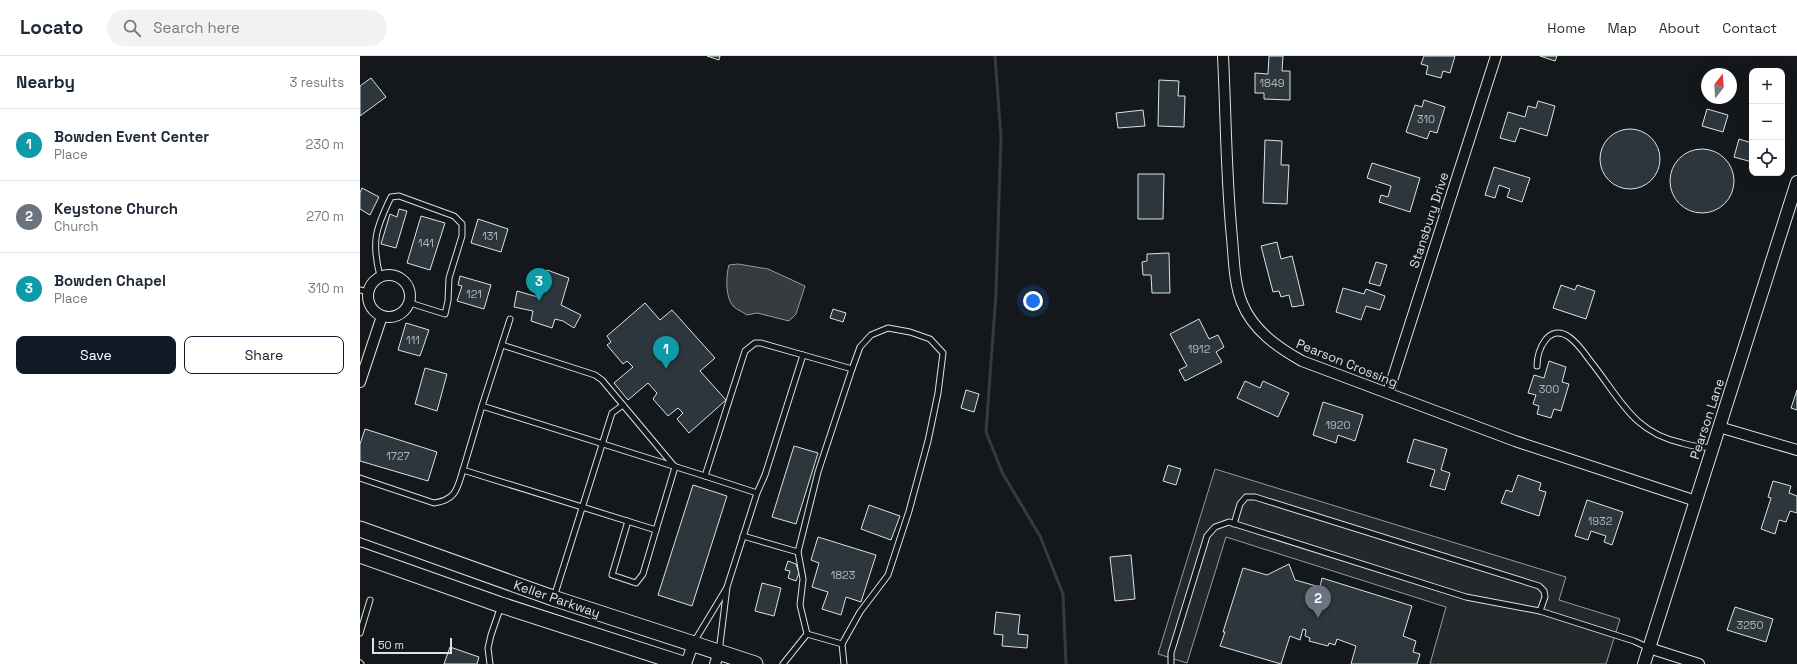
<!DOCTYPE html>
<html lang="en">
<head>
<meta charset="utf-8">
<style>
  :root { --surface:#fff; --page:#f2f2f3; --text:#1f2937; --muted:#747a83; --line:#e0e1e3; --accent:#111827 }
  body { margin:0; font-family:"Space Grotesk",sans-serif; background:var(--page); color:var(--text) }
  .controls { position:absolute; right:12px; top:12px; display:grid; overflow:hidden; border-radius:8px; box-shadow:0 4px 16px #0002 }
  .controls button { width:36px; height:36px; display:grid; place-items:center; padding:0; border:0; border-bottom:1px solid var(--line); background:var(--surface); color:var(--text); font:20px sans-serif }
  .compass { position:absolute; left:1341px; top:12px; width:36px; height:36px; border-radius:50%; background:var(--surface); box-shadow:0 4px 16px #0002; rotate:17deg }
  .scale { position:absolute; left:12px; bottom:10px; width:80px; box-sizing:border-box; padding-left:4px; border:2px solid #d8e6dc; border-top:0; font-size:11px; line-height:14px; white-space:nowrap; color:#d8e6dc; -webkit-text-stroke:3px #14181c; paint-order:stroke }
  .you { position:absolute; left:673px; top:245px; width:14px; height:14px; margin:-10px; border:3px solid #fff; border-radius:50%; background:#1a73e8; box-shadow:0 0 0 6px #1a73e833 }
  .badge { display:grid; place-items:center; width:26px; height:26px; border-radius:50%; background:var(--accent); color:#fff; font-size:13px; font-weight:700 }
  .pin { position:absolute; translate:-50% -33px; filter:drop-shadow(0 1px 2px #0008) }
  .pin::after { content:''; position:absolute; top:21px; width:14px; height:12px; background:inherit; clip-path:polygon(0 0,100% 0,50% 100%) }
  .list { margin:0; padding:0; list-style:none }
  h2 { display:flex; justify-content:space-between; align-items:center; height:52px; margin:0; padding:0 16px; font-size:17px }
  h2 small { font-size:13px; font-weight:400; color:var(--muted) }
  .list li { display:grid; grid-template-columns:26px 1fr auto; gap:12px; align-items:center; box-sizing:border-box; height:72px; padding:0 16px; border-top:1px solid var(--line) }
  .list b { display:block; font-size:15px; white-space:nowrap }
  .list p { margin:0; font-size:13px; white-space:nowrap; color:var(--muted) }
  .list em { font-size:13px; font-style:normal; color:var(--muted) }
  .actions { display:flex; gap:8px; padding:12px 16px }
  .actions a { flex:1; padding:9px 0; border:1px solid var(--accent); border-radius:8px; text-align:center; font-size:14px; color:var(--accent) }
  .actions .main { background:var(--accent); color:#fff }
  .icon { flex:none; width:22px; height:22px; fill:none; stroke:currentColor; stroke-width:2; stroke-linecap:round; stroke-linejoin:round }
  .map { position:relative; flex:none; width:1437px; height:608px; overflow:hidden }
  header { display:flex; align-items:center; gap:24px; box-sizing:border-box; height:56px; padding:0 20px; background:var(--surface); border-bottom:1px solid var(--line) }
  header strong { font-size:19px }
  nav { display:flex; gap:22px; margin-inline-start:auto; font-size:14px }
  .search { width:280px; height:36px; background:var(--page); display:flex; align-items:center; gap:10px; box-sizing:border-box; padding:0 14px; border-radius:22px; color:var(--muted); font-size:15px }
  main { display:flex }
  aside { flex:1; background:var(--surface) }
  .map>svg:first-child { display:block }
  .parking { fill:#24282b; stroke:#939e99 }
  .water { fill:#363b3e; stroke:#939e99 }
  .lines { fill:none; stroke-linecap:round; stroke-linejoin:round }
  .stream { stroke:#363b3e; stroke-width:3 }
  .building { fill:#2c363c; stroke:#d8e6dc }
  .service-casing { stroke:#d8e6dc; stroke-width:7 }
  .minor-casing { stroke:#d8e6dc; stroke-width:12 }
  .tertiary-casing { stroke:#d8e6dc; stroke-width:14 }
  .primary-casing { stroke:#d8e6dc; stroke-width:17 }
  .service { stroke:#14181c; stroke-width:5 }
  .minor { stroke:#14181c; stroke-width:10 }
  .tertiary { stroke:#14181c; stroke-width:12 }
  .primary { stroke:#14181c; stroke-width:15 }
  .labels { text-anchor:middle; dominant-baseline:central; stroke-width:3; stroke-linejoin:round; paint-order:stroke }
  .number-label { font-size:11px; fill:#adbab4 }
  .street-label { font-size:13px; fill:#d8e6dc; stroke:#14181c }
</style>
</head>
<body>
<header>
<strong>Locato</strong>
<div class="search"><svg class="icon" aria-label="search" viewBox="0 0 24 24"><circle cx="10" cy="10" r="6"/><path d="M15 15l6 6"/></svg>Search here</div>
<nav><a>Home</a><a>Map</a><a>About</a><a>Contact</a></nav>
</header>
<main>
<aside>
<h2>Nearby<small>3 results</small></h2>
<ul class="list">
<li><span class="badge" style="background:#0f9aa8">1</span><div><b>Bowden Event Center</b><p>Place</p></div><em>230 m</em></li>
<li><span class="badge" style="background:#6b7280">2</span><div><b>Keystone Church</b><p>Church</p></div><em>270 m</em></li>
<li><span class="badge" style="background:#0f9aa8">3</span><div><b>Bowden Chapel</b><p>Place</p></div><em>310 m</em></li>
</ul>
<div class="actions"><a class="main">Save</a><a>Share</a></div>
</aside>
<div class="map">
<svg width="1437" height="608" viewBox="0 0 1437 608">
  <rect width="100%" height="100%" fill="#14181c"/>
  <path class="parking" d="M855 413 1206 521 1199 544 1260 563 1246 608H1070L1086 551 866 481 827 607 798 598Z"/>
  <path class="water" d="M378 208 408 213 445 230 436 258 429 265 397 257 387 259C383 256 377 254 373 250 365 241 366 219 369 209Z"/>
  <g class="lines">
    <path class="stream" d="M635 0 641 81 636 237 626 376 643 418 680 480 703 538 706 608"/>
  </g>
  <g class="building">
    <path d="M347 0H360L359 4Z"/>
    <path d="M909 0H923L922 15H930V44L904 43V37H895V17L908 18Z"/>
    <path d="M1064 0H1095L1090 17 1083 15 1081 22 1066 18 1068 10 1061 8Z"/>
    <path d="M1180 0H1197L1195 5Z"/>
    <path d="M11 22 26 41 0 60V30Z"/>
    <path d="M799 24 819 25 818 40H825L824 71 798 70Z"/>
    <path d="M1064 44 1085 51 1077 77 1070 75 1067 83 1046 76 1055 49 1062 51Z"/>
    <path d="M1178 45 1195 50 1187 80 1160 72 1155 86 1140 82 1148 56 1165 61 1168 50 1176 52Z"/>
    <path d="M1347 53 1368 59 1363 76 1342 70Z"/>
    <path d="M783 54 785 70 758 72 756 57Z"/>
    <circle cx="1270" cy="103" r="30"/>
    <path d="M1379 83 1392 87V106L1374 101Z"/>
    <path d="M905 84 922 85 921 109H929L927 148 903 147Z"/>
    <circle cx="1342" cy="125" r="32"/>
    <path d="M1012 107 1060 122 1050 156 1019 146 1021 139 1028 141 1031 130 1007 122Z"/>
    <path d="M1134 111 1170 122 1162 146 1147 141 1150 133 1139 129 1135 142 1125 139Z"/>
    <path d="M778 118H804L803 163H778Z"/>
    <path d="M2 132 19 141 10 159 0 153V137Z"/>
    <path d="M39 153 47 155 36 192 21 188 30 158 37 161Z"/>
    <path d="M61 160 85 167 70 214 47 207Z"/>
    <path d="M118 163 148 173 141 196 111 187Z"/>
    <path d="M917 186 921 203 932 200 944 249 932 251 929 239 921 241 919 235 913 236 901 190Z"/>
    <path d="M809 197 810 237H792L791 219H783L782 206 787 205V198Z"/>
    <path d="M1016 206 1027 209 1020 230 1009 227Z"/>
    <path d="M187 214 209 222 201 249 221 259 214 272 203 265 195 263 192 272 171 265 173 255 154 251 157 235 178 241Z"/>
    <path d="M100 220 131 229 124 253 97 245 102 230 98 229Z"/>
    <path d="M1201 229 1215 234 1217 229 1235 235 1226 263 1193 252Z"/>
    <path d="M983 232 1004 238 1006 233 1025 240 1020 254 1006 250 1001 264 976 256Z"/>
    <path d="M285 247 300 264 312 254 355 302 340 315 366 344 329 377 317 363 323 357 318 352 308 360 293 343 297 337 288 327 268 344 254 327 273 311 267 305 263 308 247 289 251 286 247 280Z"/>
    <path d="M473 253 486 257 483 266 470 262Z"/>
    <path d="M839 263 849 283 858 279 864 291 856 296 862 306 825 325 819 314 827 310 810 278Z"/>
    <path d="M46 267 69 274 60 300 38 294Z"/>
    <path d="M1189 305 1206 311 1202 326 1209 328 1201 355 1194 353 1191 362 1177 358 1179 350 1173 348 1176 339 1168 337 1174 319 1184 322Z"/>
    <path d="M65 312 87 318 77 355 55 348Z"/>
    <path d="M885 325 900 332 903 325 929 337 918 361 877 342Z"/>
    <path d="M606 334 619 338 614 356 601 352Z"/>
    <path d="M1437 334V354L1431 352Z"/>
    <path d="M963 346 1003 359 995 385 978 379 976 387 953 379Z"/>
    <path d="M5 373 77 396 68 425 0 405V388Z"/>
    <path d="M1054 383 1087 393 1081 414 1090 417 1085 434 1070 430 1075 414 1047 406Z"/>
    <path d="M434 390 458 397 436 468 412 461Z"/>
    <path d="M808 409 821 413 816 429 803 425Z"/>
    <path d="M1158 419 1181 427 1179 434 1186 436 1179 460 1141 447 1146 434 1152 436Z"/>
    <path d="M1413 425 1431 430 1429 437 1437 440V457L1430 455 1426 466 1419 464 1415 478 1401 473 1411 442 1408 441Z"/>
    <path d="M333 429 367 440 332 550 298 539Z"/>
    <path d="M1227 444 1263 456 1252 489 1244 486 1246 480 1231 475 1228 484 1215 480Z"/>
    <path d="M509 449 540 460 531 484 501 473Z"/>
    <path d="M458 481 516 499 501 546 486 541 481 559 462 553 468 536 452 531 459 507 451 504Z"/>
    <path d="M771 499 775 543 755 545 750 501Z"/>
    <path d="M428 505 436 508 439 517 436 525 428 522 430 515 425 514Z"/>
    <path d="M929 508 935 524 960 531 962 522 1052 550 1043 580 1056 585 1053 596 1060 598 1057 608H991L996 590 977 583 975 589 969 587 968 590 949 585 950 582 945 580 946 574 943 573 940 584 930 580 921 608 860 590 865 576H863L883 512 907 519Z"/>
    <path d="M402 527 421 532 414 560 395 555Z"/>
    <path d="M1375 551 1413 563 1406 586 1367 574Z"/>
    <path d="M636 556 660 559 658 578 668 579 667 592 642 590 643 579 634 578Z"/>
    <path d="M90 591 119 601 117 608H84Z"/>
  </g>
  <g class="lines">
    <g class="service-casing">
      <g id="service">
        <path d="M20 220C11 185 16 172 31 141L39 140 94 160 102 168V180L89 222 88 245 85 258 50 247"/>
        <path d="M0 234 8 236"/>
        <path d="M150 263 122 350 345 420"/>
        <path d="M1177 310C1177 293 1189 267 1209 281 1218 287 1225 298 1231 306 1260 342 1272 376 1322 387 1332 390 1342 392 1352 391"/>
        <path d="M122 350 103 414 296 474 315 411 242 324 235 319 142 289"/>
        <path d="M0 422 74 447C96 444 97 433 103 414"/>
        <path d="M268 465 252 519 276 527 283 518 296 474"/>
        <path d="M874 468 880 448 886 441H895L1179 530 1184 535 1185 541 1180 555"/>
        <path d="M383 480 438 496 458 416 492 313 443 299"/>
        <path d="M438 496 443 523 440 549 447 578"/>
        <path d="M194 541 252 357 263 349"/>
        <path d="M0 577 10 544"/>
        <path d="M334 586 366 533"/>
        <path d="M482 588 500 556 528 519 549 455 568 385 578 337 583 297 570 283 550 276 528 272 511 279 500 291 492 313"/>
        <path d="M359 596 367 531 397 437 405 419 443 299 401 287H395L385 295 345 420 397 437"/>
        <path d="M0 607 1 608"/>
        <path d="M130 608 128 592 131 579 141 550"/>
        <path d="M423 608 447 578 482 588 484 608"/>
        <path d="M811 608V597L847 480 855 471 869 466 1106 541 1180 555 1274 585 1289 592"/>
      </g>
    </g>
    <g class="minor-casing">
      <g id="minor">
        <path d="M863 0C866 60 866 121 872 182 874 203 874 227 882 247 893 274 917 291 942 305L1155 385 1336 445"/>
        <circle cx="29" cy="240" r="21"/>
        <path d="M0 326 22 260"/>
        <path d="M1028 337 1136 0"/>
        <path d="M1359 371 1437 394"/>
        <path d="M1289 592 1339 608"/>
        <path d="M326 608 333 588"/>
        <path d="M355 608 359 596"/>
      </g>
    </g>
    <g class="tertiary-casing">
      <path id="tertiary" d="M1284 608 1437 126"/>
    </g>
    <g class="primary-casing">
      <g id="primary">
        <path d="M0 473 193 542 395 608"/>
        <path d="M0 499 141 549 323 608"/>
      </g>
    </g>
    <use href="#service" class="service"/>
    <use href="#minor" class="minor"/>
    <use href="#tertiary" class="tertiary"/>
    <use href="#primary" class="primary"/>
  </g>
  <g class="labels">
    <g class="number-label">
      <text x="912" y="27">1849</text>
      <text x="1066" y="63">310</text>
      <text x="130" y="180">131</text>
      <text x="66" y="187">141</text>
      <text x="114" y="238">121</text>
      <text x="53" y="284">111</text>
      <text x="839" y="293">1912</text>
      <text x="1189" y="333">300</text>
      <text x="978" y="369">1920</text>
      <text x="38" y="400">1727</text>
      <text x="1240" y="465">1932</text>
      <text x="483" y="519">1823</text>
      <text x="1390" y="569">3250</text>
    </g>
    <g class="street-label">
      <text transform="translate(1069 164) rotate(-72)">Stansbury Drive</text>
      <text transform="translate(987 307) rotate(22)">Pearson Crossing</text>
      <text transform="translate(1347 363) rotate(-72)">Pearson Lane</text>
      <text transform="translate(197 543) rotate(19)">Keller Parkway</text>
    </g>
  </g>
</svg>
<div class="controls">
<button>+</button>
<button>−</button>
<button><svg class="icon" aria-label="locate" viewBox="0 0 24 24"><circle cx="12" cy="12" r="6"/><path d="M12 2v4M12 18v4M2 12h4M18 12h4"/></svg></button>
</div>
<svg class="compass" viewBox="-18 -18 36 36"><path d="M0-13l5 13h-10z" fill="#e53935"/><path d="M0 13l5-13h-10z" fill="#747a83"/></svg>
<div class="scale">50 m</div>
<div class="you"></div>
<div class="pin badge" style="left:306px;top:313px;background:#0f9aa8">1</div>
<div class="pin badge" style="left:958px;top:562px;background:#6b7280">2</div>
<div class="pin badge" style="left:179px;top:245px;background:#0f9aa8">3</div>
</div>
</main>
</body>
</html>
